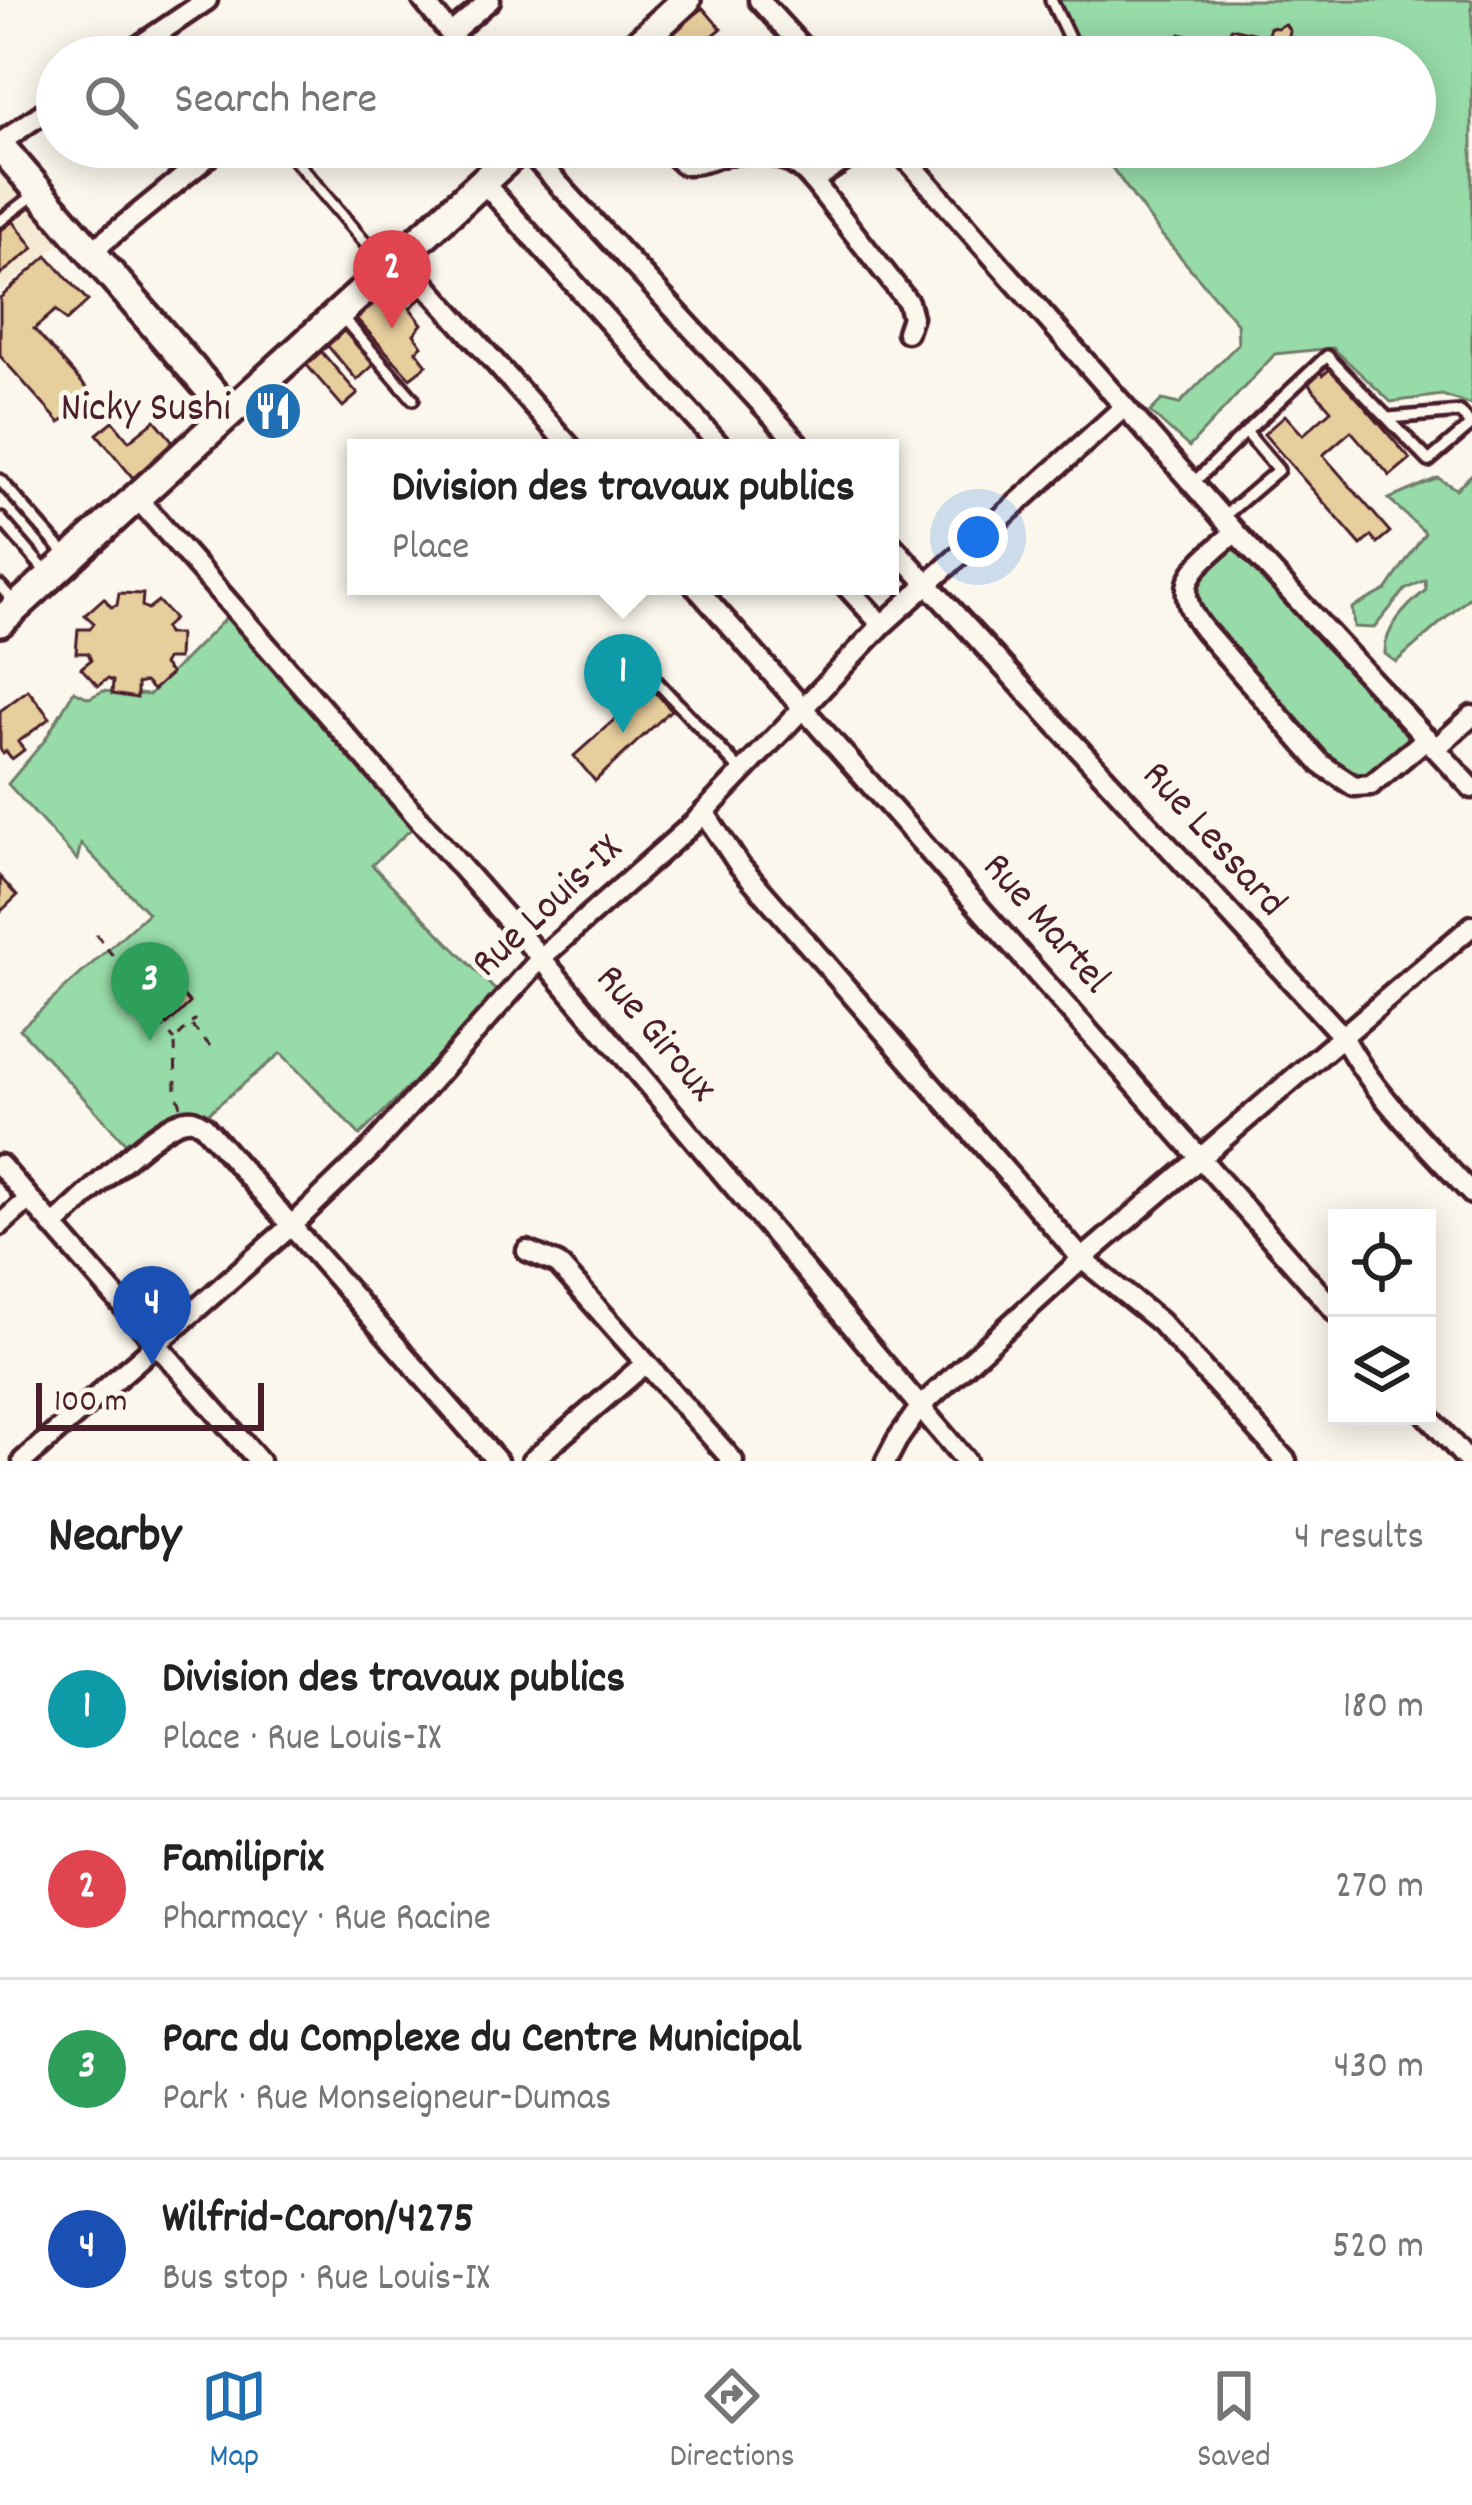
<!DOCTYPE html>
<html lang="en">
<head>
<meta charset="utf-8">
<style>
  :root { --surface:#fff; --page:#f6f6f6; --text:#222; --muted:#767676; --line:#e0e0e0; --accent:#1f6fb2 }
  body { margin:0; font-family:Dekko,sans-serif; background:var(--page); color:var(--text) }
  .controls { position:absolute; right:36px; bottom:36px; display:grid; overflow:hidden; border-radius:0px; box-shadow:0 6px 30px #0003 }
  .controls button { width:108px; height:108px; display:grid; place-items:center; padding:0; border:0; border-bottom:3px solid var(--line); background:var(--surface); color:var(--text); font:60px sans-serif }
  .scale { position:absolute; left:36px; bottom:30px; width:228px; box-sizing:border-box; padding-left:12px; border:6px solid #4a1f2b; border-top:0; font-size:33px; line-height:42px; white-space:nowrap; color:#4a1f2b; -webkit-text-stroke:9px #fbf7ec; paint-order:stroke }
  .you { position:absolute; left:978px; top:537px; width:42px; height:42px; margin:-30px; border:9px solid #fff; border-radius:50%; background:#1a73e8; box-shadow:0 0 0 18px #1a73e833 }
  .badge { display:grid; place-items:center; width:78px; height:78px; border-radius:50%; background:var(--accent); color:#fff; font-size:39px; font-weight:700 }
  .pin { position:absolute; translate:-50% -99px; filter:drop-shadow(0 3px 6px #0008) }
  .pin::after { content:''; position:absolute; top:63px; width:42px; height:36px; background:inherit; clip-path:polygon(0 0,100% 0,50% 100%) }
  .popup { position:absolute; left:347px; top:439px; width:552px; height:156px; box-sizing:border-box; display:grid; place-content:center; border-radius:0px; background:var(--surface); filter:drop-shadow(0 3px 9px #0005); font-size:39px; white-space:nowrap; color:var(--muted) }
  .popup b { font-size:45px; color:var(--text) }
  .popup::after { content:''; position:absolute; left:50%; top:100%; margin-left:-24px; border:24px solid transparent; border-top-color:var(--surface) }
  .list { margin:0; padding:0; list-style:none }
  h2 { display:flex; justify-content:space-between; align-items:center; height:156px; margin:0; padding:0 48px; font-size:51px }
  h2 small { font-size:39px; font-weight:400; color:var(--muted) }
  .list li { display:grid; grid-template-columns:78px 1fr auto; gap:36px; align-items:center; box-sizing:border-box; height:180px; padding:0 48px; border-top:3px solid var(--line) }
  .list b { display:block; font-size:45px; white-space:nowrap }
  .list p { margin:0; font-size:39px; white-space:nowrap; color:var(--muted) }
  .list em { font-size:39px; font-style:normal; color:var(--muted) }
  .icon { flex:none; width:66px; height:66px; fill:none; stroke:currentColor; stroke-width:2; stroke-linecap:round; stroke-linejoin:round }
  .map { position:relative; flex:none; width:1472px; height:1461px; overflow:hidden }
  .search { position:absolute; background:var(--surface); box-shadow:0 6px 30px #0003; left:36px; right:36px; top:36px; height:132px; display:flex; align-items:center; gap:30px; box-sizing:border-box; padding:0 42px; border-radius:66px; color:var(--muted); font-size:45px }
  .sheet { height:876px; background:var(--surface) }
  nav { display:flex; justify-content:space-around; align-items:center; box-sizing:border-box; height:168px; border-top:3px solid var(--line); background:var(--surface); font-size:33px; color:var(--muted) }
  nav a { display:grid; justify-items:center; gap:6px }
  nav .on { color:var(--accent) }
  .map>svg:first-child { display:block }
  .built { fill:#f5ebd4 }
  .green { fill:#97dba8; stroke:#707d6a; stroke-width:3 }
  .building { fill:#e7ce9d; stroke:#4a1f2b; stroke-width:3 }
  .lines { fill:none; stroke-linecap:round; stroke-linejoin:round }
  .lane-casing { stroke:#4a1f2b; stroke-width:18 }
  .street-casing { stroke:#4a1f2b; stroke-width:27 }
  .secondary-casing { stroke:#4a1f2b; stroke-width:36 }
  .path { stroke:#4a1f2b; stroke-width:3; stroke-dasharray:9 9; stroke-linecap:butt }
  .lane { stroke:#fbf7ec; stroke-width:9 }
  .street { stroke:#fbf7ec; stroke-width:18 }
  .secondary { stroke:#fbf7ec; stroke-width:27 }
  .labels { text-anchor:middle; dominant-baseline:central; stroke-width:10; stroke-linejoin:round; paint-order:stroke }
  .poi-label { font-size:42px; fill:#4a1f2b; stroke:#fbf7ec; text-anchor:end }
  .street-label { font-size:42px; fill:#4a1f2b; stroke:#fbf7ec }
</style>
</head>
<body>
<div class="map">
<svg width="1472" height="1461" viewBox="0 0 1472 1461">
  <rect width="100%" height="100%" fill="#fbf7ec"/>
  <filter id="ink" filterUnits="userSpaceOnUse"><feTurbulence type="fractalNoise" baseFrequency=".00833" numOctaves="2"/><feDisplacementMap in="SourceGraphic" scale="24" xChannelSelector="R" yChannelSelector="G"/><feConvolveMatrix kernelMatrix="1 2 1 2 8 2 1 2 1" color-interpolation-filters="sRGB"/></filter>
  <g filter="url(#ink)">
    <path class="built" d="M0 146 74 233 0 292Z"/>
    <g class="green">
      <path d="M1051 0H1472V405L1442 395 1391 402 1333 348 1275 354 1189 447 1150 412 1162 400 1179 404 1238 344 1237 323 1160 233 1110 165 1106 147H1415V57H1078Z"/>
      <path d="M1472 474V595L1396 662 1385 654C1384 628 1407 606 1426 590L1425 580 1405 590 1374 628 1354 627 1352 608 1386 590 1425 533 1389 499 1438 478 1456 489Z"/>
      <path d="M1235 532 1427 738 1354 786 1204 630 1185 585Z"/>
      <path d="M232 612 420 821 372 865 501 996 360 1135 281 1053 206 1115C166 1109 158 1122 129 1147L20 1029 148 913 81 844 77 860 8 784 45 740 74 691 89 698 103 691 149 695Z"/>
    </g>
    <g class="building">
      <path d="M703 8 721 29 687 57H643Z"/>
      <path d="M1285 24 1290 31 1284 57H1175L1180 34 1227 45 1231 28 1253 33 1251 40 1266 43 1270 27 1277 28Z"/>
      <path d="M13 221 34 248 0 275V231Z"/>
      <path d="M47 256 88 301 66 321 56 310 34 329 92 394 60 423 0 356V298Z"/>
      <path d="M401 277 420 299 410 308 422 324 414 334 422 346 416 351 427 365 410 378 354 316 393 278Z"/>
      <path d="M346 327 377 362 357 380 326 344Z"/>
      <path d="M319 349 358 394 343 407 304 362Z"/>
      <path d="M1331 368 1410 459 1390 476 1351 431 1323 455 1390 532 1377 543 1371 536 1361 545 1264 434 1285 415 1303 435 1331 410 1306 381 1318 370 1323 375Z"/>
      <path d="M266 395 288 418 280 427 257 404Z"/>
      <path d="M155 420 175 444 133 478 97 434 113 421 129 441Z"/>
      <path d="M119 593 143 594 142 606 148 609 158 601 174 619 164 628 167 634H179L178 659H166L163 665 171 674 153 690 145 682 137 684V698L112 694 113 681 107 679 98 686 81 668 91 660 88 653H76L78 629H90L94 623 85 615 104 598 111 607 117 605Z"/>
      <path d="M651 687 671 710 595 781 574 756Z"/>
      <path d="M28 690 50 718 18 742 24 750 12 759 6 751 3 753 0 749V711Z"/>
      <path d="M0 877 17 896 0 912Z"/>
      <path d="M178 990 190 1003 167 1025 154 1012Z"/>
    </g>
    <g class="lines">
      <g class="lane-casing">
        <g id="lane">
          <path d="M1051 0 1078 57"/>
          <path d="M284 147 385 266"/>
          <path d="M0 221 34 195"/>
          <path d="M342 317 413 399"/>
          <path d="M1246 432 1327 356 1429 461 1471 425 1460 412 1389 418"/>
          <path d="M0 480 66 555"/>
          <path d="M1192 484 1246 432 1278 470 1222 518"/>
          <path d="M0 518 47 573"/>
          <path d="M0 586 14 602"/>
          <path d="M641 665 742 772"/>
        </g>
      </g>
      <g class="street-casing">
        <g id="street">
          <path d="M423 0 469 57"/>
          <path d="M759 0 811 57"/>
          <path d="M450 34 490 0"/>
          <path d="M123 57 207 0"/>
          <path d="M0 143 57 103"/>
          <path d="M530 147 531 154 802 448"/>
          <path d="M665 147 683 164C698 165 707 160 721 156 753 147 793 155 813 181"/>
          <path d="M865 147 813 181 908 302 912 317 907 332"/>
          <path d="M896 147 1235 532 1472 788"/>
          <path d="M483 182 722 448"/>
          <path d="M91 252 220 147"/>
          <path d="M401 257 571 448"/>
          <path d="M137 498 541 958 966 1461"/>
          <path d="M1235 532C1199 565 1165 582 1204 630L1321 764 1354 786 1371 785 1427 738"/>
          <path d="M890 543 1344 1038C1374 1095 1429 1147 1472 1194"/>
          <path d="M695 586 1337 1313"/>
          <path d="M846 586 882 625"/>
          <path d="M1436 748 1472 716"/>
          <path d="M704 812 739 865 1082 1259 1160 1322 1286 1461"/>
          <path d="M0 1165 259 1461"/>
          <path d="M0 1225 29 1199"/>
          <path d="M54 1225C79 1204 159 1121 187 1120 195 1119 197 1122 204 1126L497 1461"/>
          <path d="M527 1251 558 1264 733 1461"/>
          <path d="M1427 1415 1468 1461"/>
          <path d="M23 1461 291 1226 369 1151 541 958 693 824 882 625 1123 408"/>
          <path d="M532 1461 646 1363"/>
          <path d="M886 1461 897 1440 921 1406 1082 1259 1472 926"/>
        </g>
      </g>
      <g class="secondary-casing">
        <g id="secondary">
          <path d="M624 57 686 0"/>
          <path d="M0 146 229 412"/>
          <path d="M0 622 521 147"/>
        </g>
      </g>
      <g class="path">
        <path d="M96 934 117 961 147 1010 175 1040"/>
        <path d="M192 1026 212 1048"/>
        <path d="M181 1106 176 1092 175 1040 196 1019"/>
      </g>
      <use href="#lane" class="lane"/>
      <use href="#street" class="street"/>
      <use href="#secondary" class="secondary"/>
    </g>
  </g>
  <defs>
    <g id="restaurant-disc" transform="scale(3)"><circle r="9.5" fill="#1f6fb2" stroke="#fbf7ec"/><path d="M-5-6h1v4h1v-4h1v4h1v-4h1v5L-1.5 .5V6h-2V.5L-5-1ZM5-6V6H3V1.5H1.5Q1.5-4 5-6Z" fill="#fff"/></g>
  </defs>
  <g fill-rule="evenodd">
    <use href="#restaurant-disc" x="273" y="411"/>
  </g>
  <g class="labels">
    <g class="poi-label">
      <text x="231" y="411">Nicky Sushi</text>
    </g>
    <g class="street-label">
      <text transform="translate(1212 841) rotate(48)">Rue Lessard</text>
      <text transform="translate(549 908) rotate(-43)">Rue Louis-IX</text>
      <text transform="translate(1044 925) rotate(49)">Rue Martel</text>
      <text transform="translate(654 1035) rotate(50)">Rue Giroux</text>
    </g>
  </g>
</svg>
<div class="controls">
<button><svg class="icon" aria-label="locate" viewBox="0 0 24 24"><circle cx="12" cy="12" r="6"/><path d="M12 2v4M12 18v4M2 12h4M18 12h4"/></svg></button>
<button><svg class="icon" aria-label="layers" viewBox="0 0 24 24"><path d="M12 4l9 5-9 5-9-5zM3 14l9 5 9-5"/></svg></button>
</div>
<div class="scale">100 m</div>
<div class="you"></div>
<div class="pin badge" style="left:623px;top:733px;background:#0f9aa8">1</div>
<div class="popup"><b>Division des travaux publics</b>Place</div>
<div class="pin badge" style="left:392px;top:329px;background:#e0444e">2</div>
<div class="pin badge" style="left:150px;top:1041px;background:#2e9e5b">3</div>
<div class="pin badge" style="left:152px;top:1365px;background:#1a4fb4">4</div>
<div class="search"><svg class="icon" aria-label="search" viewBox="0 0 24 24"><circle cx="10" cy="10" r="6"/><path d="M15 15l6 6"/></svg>Search here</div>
</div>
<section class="sheet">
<h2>Nearby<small>4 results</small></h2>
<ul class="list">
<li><span class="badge" style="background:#0f9aa8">1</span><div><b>Division des travaux publics</b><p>Place · Rue Louis-IX</p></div><em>180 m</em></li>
<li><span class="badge" style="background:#e0444e">2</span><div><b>Familiprix</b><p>Pharmacy · Rue Racine</p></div><em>270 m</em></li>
<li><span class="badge" style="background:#2e9e5b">3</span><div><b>Parc du Complexe du Centre Municipal</b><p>Park · Rue Monseigneur-Dumas</p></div><em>430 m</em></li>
<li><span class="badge" style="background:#1a4fb4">4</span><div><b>Wilfrid-Caron/4275</b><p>Bus stop · Rue Louis-IX</p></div><em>520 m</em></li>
</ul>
</section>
<nav>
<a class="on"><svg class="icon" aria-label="map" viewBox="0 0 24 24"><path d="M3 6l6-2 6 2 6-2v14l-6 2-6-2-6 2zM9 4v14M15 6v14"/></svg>Map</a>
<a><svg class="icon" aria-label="directions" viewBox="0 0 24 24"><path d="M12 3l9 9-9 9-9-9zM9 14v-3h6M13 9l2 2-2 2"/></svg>Directions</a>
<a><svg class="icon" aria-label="saved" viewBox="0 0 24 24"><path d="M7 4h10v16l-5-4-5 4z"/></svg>Saved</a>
</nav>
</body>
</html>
